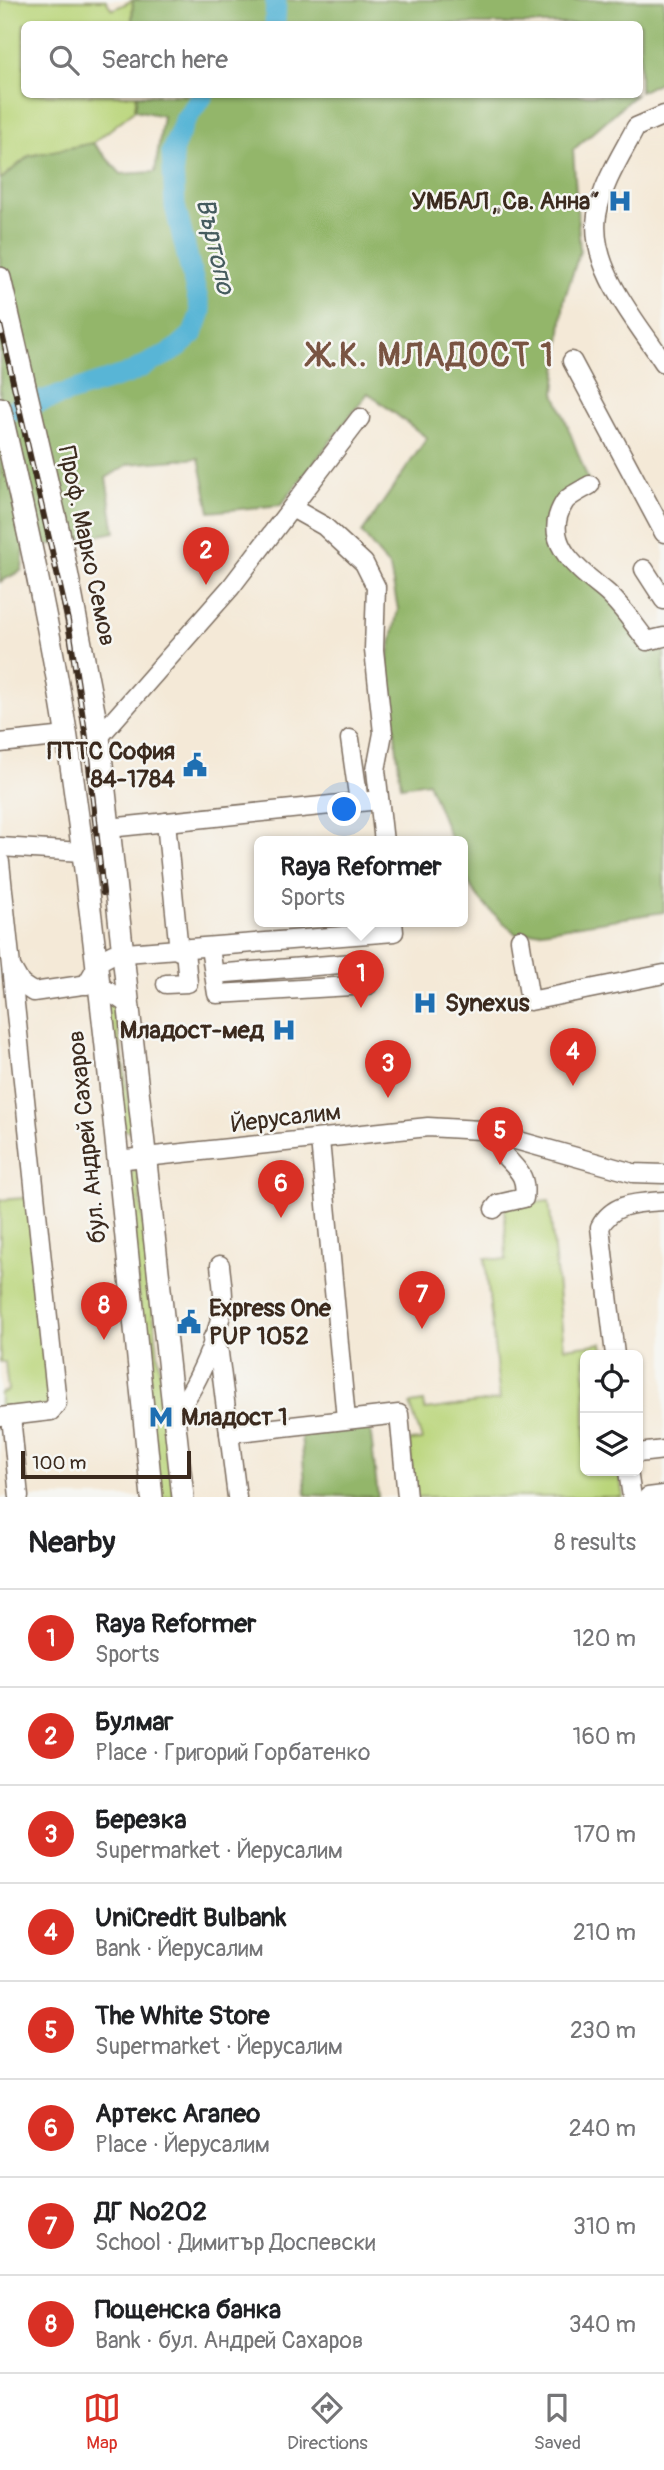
<!DOCTYPE html>
<html lang="en">
<head>
<meta charset="utf-8">
<style>
  :root { --surface:#fff; --page:#f2f2f2; --text:#202124; --muted:#757577; --line:#e0e0e0; --accent:#d93025 }
  body { margin:0; font-family:Pangolin,sans-serif; background:var(--page); color:var(--text) }
  .controls { position:absolute; right:21px; bottom:21px; display:grid; overflow:hidden; border-radius:10px; box-shadow:0 2px 5px #0004 }
  .controls button { width:63px; height:63px; display:grid; place-items:center; padding:0; border:0; border-bottom:2px solid var(--line); background:var(--surface); color:var(--text); font:35px sans-serif }
  .scale { position:absolute; left:21px; bottom:18px; width:170px; box-sizing:border-box; padding-left:7px; border:4px solid #3b2a1e; border-top:0; font-size:19px; line-height:24px; white-space:nowrap; color:#3b2a1e; -webkit-text-stroke:5px #f6f6f2; paint-order:stroke }
  .you { position:absolute; left:345px; top:810px; width:24px; height:24px; margin:-18px; border:5px solid #fff; border-radius:50%; background:#1a73e8; box-shadow:0 0 0 10px #1a73e833 }
  .badge { display:grid; place-items:center; width:46px; height:46px; border-radius:50%; background:var(--accent); color:#fff; font-size:23px; font-weight:700 }
  .pin { position:absolute; translate:-50% -58px; filter:drop-shadow(0 2px 4px #0008) }
  .pin::after { content:''; position:absolute; top:37px; width:24px; height:21px; background:inherit; clip-path:polygon(0 0,100% 0,50% 100%) }
  .popup { position:absolute; left:254px; top:836px; width:214px; height:91px; box-sizing:border-box; display:grid; place-content:center; border-radius:10px; background:var(--surface); filter:drop-shadow(0 2px 5px #0005); font-size:23px; white-space:nowrap; color:var(--muted) }
  .popup b { font-size:26px; color:var(--text) }
  .popup::after { content:''; position:absolute; left:50%; top:100%; margin-left:-14px; border:14px solid transparent; border-top-color:var(--surface) }
  .list { margin:0; padding:0; list-style:none }
  h2 { display:flex; justify-content:space-between; align-items:center; height:91px; margin:0; padding:0 28px; font-size:30px }
  h2 small { font-size:23px; font-weight:400; color:var(--muted) }
  .list li { display:grid; grid-template-columns:46px 1fr auto; gap:21px; align-items:center; box-sizing:border-box; height:98px; padding:0 28px; border-top:2px solid var(--line) }
  .list b { display:block; font-size:26px; white-space:nowrap }
  .list p { margin:0; font-size:23px; white-space:nowrap; color:var(--muted) }
  .list em { font-size:23px; font-style:normal; color:var(--muted) }
  .icon { flex:none; width:38px; height:38px; fill:none; stroke:currentColor; stroke-width:2; stroke-linecap:round; stroke-linejoin:round }
  .map { position:relative; flex:none; width:664px; height:1497px; overflow:hidden }
  .search { position:absolute; background:var(--surface); box-shadow:0 2px 5px #0004; left:21px; right:21px; top:21px; height:77px; display:flex; align-items:center; gap:18px; box-sizing:border-box; padding:0 24px; border-radius:10px; color:var(--muted); font-size:26px }
  .sheet { height:875px; background:var(--surface) }
  nav { display:flex; justify-content:space-around; align-items:center; box-sizing:border-box; height:98px; border-top:2px solid var(--line); background:var(--surface); font-size:19px; color:var(--muted) }
  nav a { display:grid; justify-items:center; gap:4px }
  nav .on { color:var(--accent) }
  .map>svg:first-child { display:block }
  .green { fill:#bad57a; stroke:#7a804c; stroke-width:2 }
  .forest { fill:#93b66a; stroke:#677044; stroke-width:2 }
  .lines { fill:none; stroke-linecap:round; stroke-linejoin:round }
  .river { stroke:#58b5d6; stroke-width:21 }
  .minor-casing { stroke:#7c6d5f; stroke-width:21 }
  .major-casing { stroke:#7c6d5f; stroke-width:24 }
  .minor { stroke:#fff; stroke-width:18 }
  .major { stroke:#fff; stroke-width:21 }
  .rail-casing { stroke:#3b2a1e; stroke-width:6 }
  .rail { stroke:#f6f6f2; stroke-width:3.5; stroke-dasharray:10; stroke-linecap:butt }
  .labels { text-anchor:middle; dominant-baseline:central; stroke-width:5; stroke-linejoin:round; paint-order:stroke }
  .poi-label { font-size:24px; font-weight:bold; fill:#3b2a1e; stroke:#f6f6f2; text-anchor:end }
  .street-label { font-size:24px; fill:#3b2a1e; stroke:#f6f6f2 }
  .water-label { font-size:26px; font-style:italic; fill:#455b5e; stroke:#f6f6f2 }
  .district-label { font-size:32px; font-weight:bold; letter-spacing:2px; fill:#795442; stroke:#f6f6f2 }
</style>
</head>
<body>
<div class="map">
<svg width="664" height="1497" viewBox="0 0 664 1497">
  <rect width="100%" height="100%" fill="#f6f6f2"/>
  <filter id="ink" filterUnits="userSpaceOnUse"><feTurbulence type="fractalNoise" baseFrequency=".0143" numOctaves="2"/><feDisplacementMap in="SourceGraphic" scale="14" xChannelSelector="R" yChannelSelector="G"/><feConvolveMatrix kernelMatrix="1 2 1 2 8 2 1 2 1" color-interpolation-filters="sRGB"/></filter>
  <filter id="wash" filterUnits="userSpaceOnUse"><feTurbulence type="fractalNoise" baseFrequency=".00686" numOctaves="4" result="noise"/><feDisplacementMap in="SourceGraphic" scale="28" xChannelSelector="R" yChannelSelector="G"/><feGaussianBlur stdDeviation="1.57" result="paint"/><feColorMatrix in="noise" values="0 0 0 0 0 0 0 0 0 0 0 0 0 0 0 0 0 1.4 0 .05"/><feComposite in="paint" operator="in"/></filter>
  <g filter="url(#wash)">
    <rect width="100%" height="100%" fill="#f4e9d7"/>
    <g class="green">
      <path d="M0 0H106L112 10 133 0 132 24H24V94L137 95 135 110 93 143 29 156 0 180Z"/>
      <path d="M103 993 115 1008 133 1128 130 1131 124 1130Z"/>
      <path d="M137 1166 174 1497H157L128 1177Z"/>
      <path d="M36 1197 57 1403 0 1417V1393L8 1391 5 1362H0V1200Z"/>
      <path d="M549 1201 564 1348 602 1343 604 1355H585V1471H619L623 1497H414L409 1441 422 1440 410 1404 424 1402 425 1410 500 1400 485 1258 506 1260 505 1206Z"/>
    </g>
    <g class="forest">
      <path d="M133 0H664V80L640 92V24H132Z"/>
      <path d="M137 95H635L573 150 580 251 564 300 555 393 590 485 564 501 559 542 647 641 664 637V912L517 935C481 901 463 894 462 842H452L428 782 401 786 387 663 398 609 390 568 362 533 427 438 368 393 281 505 210 512 199 458 129 464 106 478 115 532 24 550 22 570 0 582V180L29 156 93 143 121 174 155 172 163 116 135 110Z"/>
      <path d="M370 1427 378 1497 306 1495 301 1434Z"/>
    </g>
    <g class="lines">
      <g class="river">
        <path d="M275 24 276 0"/>
        <path d="M0 414 130 373 175 350 193 334 201 312 175 206 172 151 185 120 204 94"/>
      </g>
    </g>
  </g>
  <g filter="url(#ink)">
    <g class="lines">
      <g class="minor-casing">
        <g id="minor">
          <path d="M664 115 636 127C622 154 602 184 597 215 589 269 637 321 664 363"/>
          <path d="M572 361 664 533"/>
          <path d="M590 485C582 490 568 496 564 503 540 542 578 569 605 591 621 604 634 625 647 641L664 637"/>
          <path d="M292 508 324 526 364 563 376 587 374 650 383 733 376 770 384 842"/>
          <path d="M644 569 664 600"/>
          <path d="M99 737 231 587 360 418"/>
          <path d="M350 739 359 802"/>
          <path d="M0 743 66 736"/>
          <path d="M166 822 179 951"/>
          <path d="M109 828 379 800"/>
          <path d="M0 847 82 852"/>
          <path d="M0 862 57 1403 51 1411 0 1417"/>
          <path d="M520 939 530 1001 664 974"/>
          <path d="M210 948 217 994 368 985 366 962 214 974"/>
          <path d="M13 970 21 984 33 992 96 983 129 1005"/>
          <path d="M166 984 188 983 185 950"/>
          <path d="M86 985 100 961 113 954 394 932 393 922"/>
          <path d="M320 1140 346 1419"/>
          <path d="M117 1160 428 1127 480 1130 633 1173 664 1174"/>
          <path d="M494 1209 498 1204 524 1198C527 1175 518 1171 504 1155 500 1150 499 1141 497 1134"/>
          <path d="M212 1339 219 1353 237 1497"/>
          <path d="M615 1355 600 1227C613 1202 638 1203 664 1201"/>
          <path d="M174 1414C195 1392 222 1330 223 1298 223 1287 221 1276 220 1265"/>
          <path d="M11 1416 19 1497"/>
          <path d="M229 1433 399 1414 407 1497"/>
          <path d="M638 1453 664 1450"/>
          <path d="M628 1471 632 1497"/>
          <path d="M648 1497 664 1495"/>
        </g>
      </g>
      <g class="major-casing">
        <g id="major">
          <path d="M0 278 61 541 99 737 183 1497"/>
          <path d="M0 408C25 517 50 627 67 738 104 990 126 1244 152 1497"/>
        </g>
      </g>
      <use href="#minor" class="minor"/>
      <use href="#major" class="major"/>
      <g class="rail-casing">
        <path id="rail" d="M0 325 68 621 86 738 103 893"/>
      </g>
      <use href="#rail" class="rail"/>
    </g>
  </g>
  <defs>
    <g id="hospital-bare" transform="scale(1.89)"><path d="M-5-5h3v3.5h4V-5h3V5h-3V1.5h-4V5h-3Z" fill="#1f6fb2" stroke="#f6f6f2" stroke-width="2.5" paint-order="stroke"/></g>
    <g id="civic-bare" transform="scale(1.89)"><path d="M-.6-6.5H3V-4.5H.6V-3L4-1V1h2V6H-6V1h2V-1L-.6-3ZM-1.2 2.5V6h2.4V2.5Z" fill="#1f6fb2" stroke="#f6f6f2" stroke-width="2.5" paint-order="stroke"/></g>
    <g id="metro-bare" transform="scale(1.89)"><path d="M-5.5 5V-5H-3L0 0L3-5H5.5V5H3V-.5L0 4L-3-.5V5Z" fill="#1f6fb2" stroke="#f6f6f2" stroke-width="2.5" paint-order="stroke"/></g>
  </defs>
  <g fill-rule="evenodd">
    <use href="#hospital-bare" x="620" y="201"/>
    <use href="#civic-bare" x="195" y="765"/>
    <use href="#hospital-bare" x="425" y="1003"/>
    <use href="#hospital-bare" x="284" y="1030"/>
    <use href="#civic-bare" x="189" y="1322"/>
    <use href="#metro-bare" x="161" y="1417"/>
  </g>
  <g class="labels">
    <g class="poi-label">
      <text x="600" y="201">УМБАЛ „Св. Анна“</text>
      <text x="175" y="751">ПТТС София<tspan x="175" dy="28">84-1784</tspan></text>
      <text x="445" y="1003" text-anchor="start">Synexus</text>
      <text x="264" y="1030">Младост-мед</text>
      <text x="209" y="1308" text-anchor="start">Express One<tspan x="209" dy="28">PUP 1052</tspan></text>
      <text x="181" y="1417" text-anchor="start">Младост 1</text>
    </g>
    <g class="street-label">
      <text transform="translate(87 546) rotate(78)">Проф. Марко Семов</text>
      <text transform="translate(286 1118) rotate(-7)">Йерусалим</text>
      <text transform="translate(87 1137) rotate(-96)">бул. Андрей Сахаров</text>
    </g>
    <g class="water-label">
      <text transform="translate(215 246) rotate(77)">Въртопо</text>
    </g>
    <g class="district-label">
      <text x="432" y="356">Ж.К. МЛАДОСТ 1</text>
    </g>
  </g>
</svg>
<div class="controls">
<button><svg class="icon" aria-label="locate" viewBox="0 0 24 24"><circle cx="12" cy="12" r="6"/><path d="M12 2v4M12 18v4M2 12h4M18 12h4"/></svg></button>
<button><svg class="icon" aria-label="layers" viewBox="0 0 24 24"><path d="M12 4l9 5-9 5-9-5zM3 14l9 5 9-5"/></svg></button>
</div>
<div class="scale">100 m</div>
<div class="you"></div>
<div class="pin badge" style="left:361px;top:1008px">1</div>
<div class="popup"><b>Raya Reformer</b>Sports</div>
<div class="pin badge" style="left:206px;top:585px">2</div>
<div class="pin badge" style="left:388px;top:1098px">3</div>
<div class="pin badge" style="left:573px;top:1086px">4</div>
<div class="pin badge" style="left:500px;top:1165px">5</div>
<div class="pin badge" style="left:281px;top:1218px">6</div>
<div class="pin badge" style="left:422px;top:1329px">7</div>
<div class="pin badge" style="left:104px;top:1340px">8</div>
<div class="search"><svg class="icon" aria-label="search" viewBox="0 0 24 24"><circle cx="10" cy="10" r="6"/><path d="M15 15l6 6"/></svg>Search here</div>
</div>
<section class="sheet">
<h2>Nearby<small>8 results</small></h2>
<ul class="list">
<li><span class="badge">1</span><div><b>Raya Reformer</b><p>Sports</p></div><em>120 m</em></li>
<li><span class="badge">2</span><div><b>Булмаг</b><p>Place · Григорий Горбатенко</p></div><em>160 m</em></li>
<li><span class="badge">3</span><div><b>Березка</b><p>Supermarket · Йерусалим</p></div><em>170 m</em></li>
<li><span class="badge">4</span><div><b>UniCredit Bulbank</b><p>Bank · Йерусалим</p></div><em>210 m</em></li>
<li><span class="badge">5</span><div><b>The White Store</b><p>Supermarket · Йерусалим</p></div><em>230 m</em></li>
<li><span class="badge">6</span><div><b>Артекс Агапео</b><p>Place · Йерусалим</p></div><em>240 m</em></li>
<li><span class="badge">7</span><div><b>ДГ №202</b><p>School · Димитър Доспевски</p></div><em>310 m</em></li>
<li><span class="badge">8</span><div><b>Пощенска банка</b><p>Bank · бул. Андрей Сахаров</p></div><em>340 m</em></li>
</ul>
</section>
<nav>
<a class="on"><svg class="icon" aria-label="map" viewBox="0 0 24 24"><path d="M3 6l6-2 6 2 6-2v14l-6 2-6-2-6 2zM9 4v14M15 6v14"/></svg>Map</a>
<a><svg class="icon" aria-label="directions" viewBox="0 0 24 24"><path d="M12 3l9 9-9 9-9-9zM9 14v-3h6M13 9l2 2-2 2"/></svg>Directions</a>
<a><svg class="icon" aria-label="saved" viewBox="0 0 24 24"><path d="M7 4h10v16l-5-4-5 4z"/></svg>Saved</a>
</nav>
</body>
</html>
